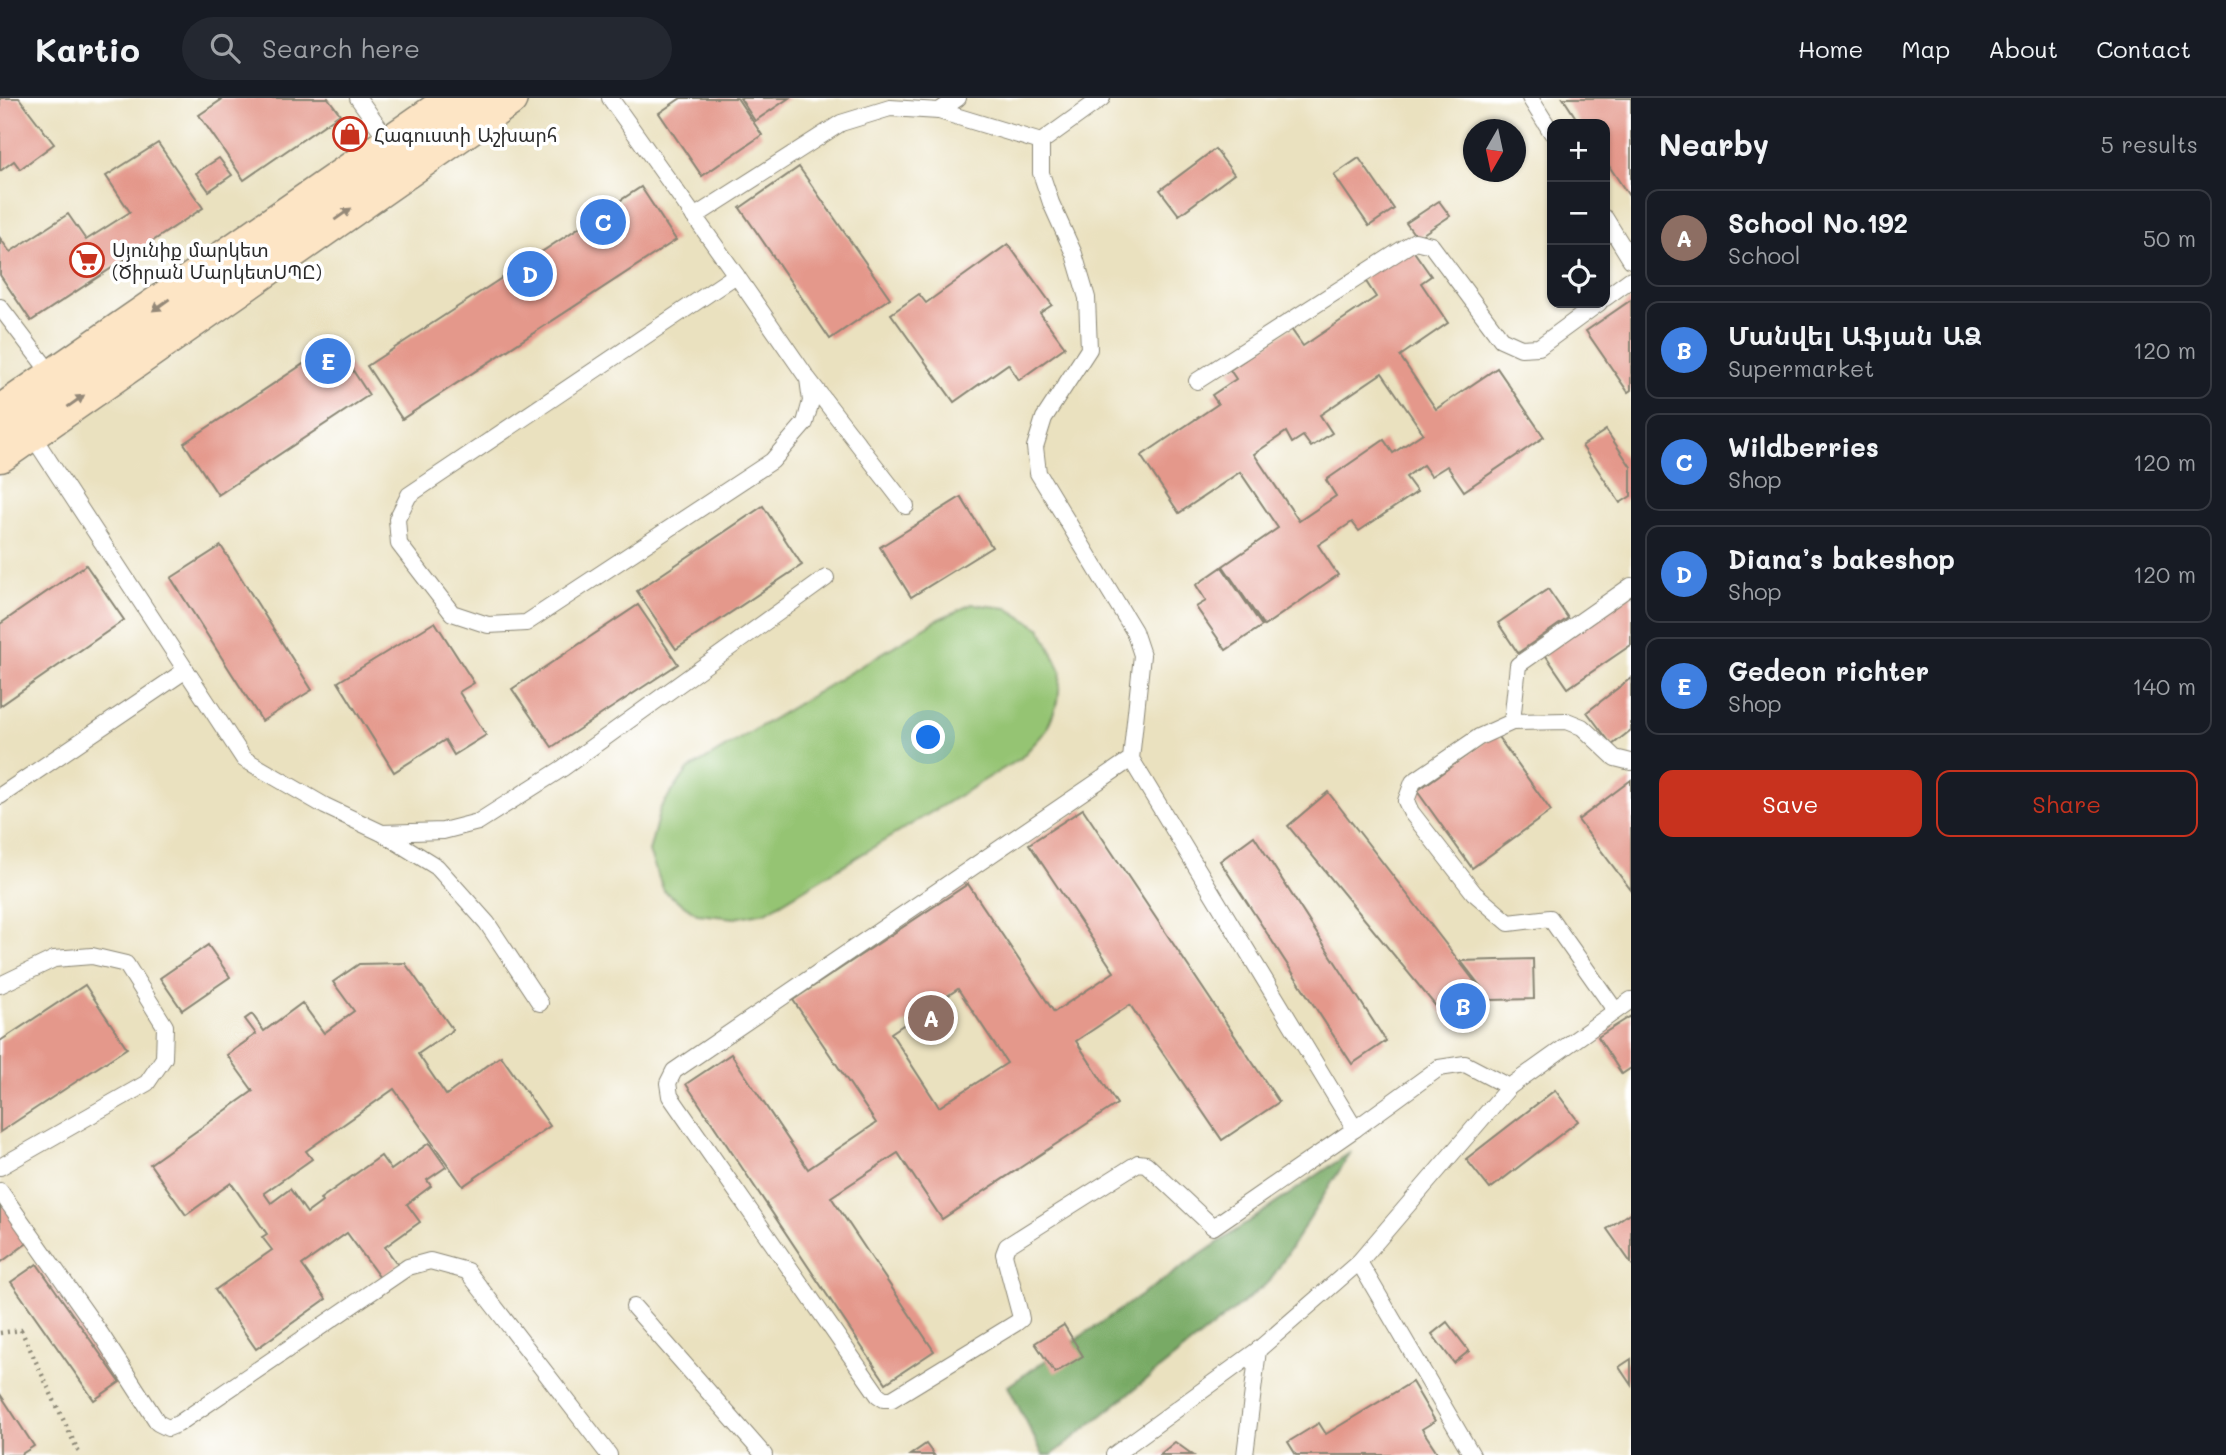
<!DOCTYPE html>
<html lang="en">
<head>
<meta charset="utf-8">
<style>
  :root { --surface:#171b24; --page:#242831; --text:#f1f3f6; --muted:#9ea1a6; --line:#363941; --accent:#c8321e }
  body { margin:0; font-family:Mali,"Noto Sans Armenian",sans-serif; background:var(--page); color:var(--text) }
  .controls { position:absolute; right:21px; top:21px; display:grid; overflow:hidden; border-radius:14px; box-shadow:0 2px 5px #0004 }
  .controls button { width:63px; height:63px; display:grid; place-items:center; padding:0; border:0; border-bottom:2px solid var(--line); background:var(--surface); color:var(--text); font:35px sans-serif }
  .compass { position:absolute; left:1463px; top:21px; width:63px; height:63px; border-radius:50%; background:var(--surface); box-shadow:0 2px 5px #0004; rotate:189deg }
  .you { position:absolute; left:929px; top:640px; width:24px; height:24px; margin:-18px; border:5px solid #fff; border-radius:50%; background:#1a73e8; box-shadow:0 0 0 10px #1a73e833 }
  .badge { display:grid; place-items:center; width:46px; height:46px; border-radius:50%; background:var(--accent); color:#fff; font-size:23px; font-weight:700 }
  .pin { position:absolute; translate:-50% -50%; border:4px solid #fff; box-shadow:0 2px 7px #0006 }
  .list { margin:0; padding:0; list-style:none }
  h2 { display:flex; justify-content:space-between; align-items:center; height:91px; margin:0; padding:0 28px; font-size:30px }
  h2 small { font-size:23px; font-weight:400; color:var(--muted) }
  .list li { display:grid; grid-template-columns:46px 1fr auto; gap:21px; align-items:center; box-sizing:border-box; height:98px; margin:0 14px 14px; padding:0 14px; border:2px solid var(--line); border-radius:14px }
  .list b { display:block; font-size:26px; white-space:nowrap }
  .list p { margin:0; font-size:23px; white-space:nowrap; color:var(--muted) }
  .list em { font-size:23px; font-style:normal; color:var(--muted) }
  .actions { display:flex; gap:14px; padding:21px 28px }
  .actions a { flex:1; padding:16px 0; border:2px solid var(--accent); border-radius:14px; text-align:center; font-size:24px; color:var(--accent) }
  .actions .main { background:var(--accent); color:#fff }
  .icon { flex:none; width:38px; height:38px; fill:none; stroke:currentColor; stroke-width:2; stroke-linecap:round; stroke-linejoin:round }
  .map { position:relative; flex:none; width:1631px; height:1357px; overflow:hidden }
  header { display:flex; align-items:center; gap:42px; box-sizing:border-box; height:98px; padding:0 35px; background:var(--surface); border-bottom:2px solid var(--line) }
  header strong { font-size:33px }
  nav { display:flex; gap:38px; margin-inline-start:auto; font-size:24px }
  .search { width:490px; height:63px; background:var(--page); display:flex; align-items:center; gap:18px; box-sizing:border-box; padding:0 24px; border-radius:38px; color:var(--muted); font-size:26px }
  main { display:flex }
  aside { flex:1; background:var(--surface) }
  .map>svg:first-child { display:block }
  .green { fill:#95c473; stroke:#60784f; stroke-width:2 }
  .forest { fill:#78aa65; stroke:#526a48; stroke-width:2 }
  .building { fill:#e4988b; fill-rule:evenodd }
  .lines { fill:none; stroke-linecap:round; stroke-linejoin:round }
  .service-casing { stroke:#8a8675; stroke-width:18 }
  .secondary-casing { stroke:#8a8675; stroke-width:41 }
  .path { stroke:#8a8675; stroke-width:4.5; stroke-dasharray:2 5; stroke-linecap:butt }
  .service { stroke:#fff; stroke-width:16 }
  .secondary { stroke:#fde5c5; stroke-width:38 }
  .oneway { fill:#948878 }
  .labels { text-anchor:middle; dominant-baseline:central; stroke-width:7; stroke-linejoin:round; paint-order:stroke }
  .poi-label { font-size:19px; fill:#2b2b2b; stroke:#fff; text-anchor:start }
</style>
</head>
<body>
<header>
<strong>Kartio</strong>
<div class="search"><svg class="icon" aria-label="search" viewBox="0 0 24 24"><circle cx="10" cy="10" r="6"/><path d="M15 15l6 6"/></svg>Search here</div>
<nav><a>Home</a><a>Map</a><a>About</a><a>Contact</a></nav>
</header>
<main>
<div class="map">
<svg width="1631" height="1357" viewBox="0 0 1631 1357">
  <rect width="100%" height="100%" fill="#fff"/>
  <filter id="ink" filterUnits="userSpaceOnUse"><feTurbulence type="fractalNoise" baseFrequency=".0143" numOctaves="2"/><feDisplacementMap in="SourceGraphic" scale="14" xChannelSelector="R" yChannelSelector="G"/><feConvolveMatrix kernelMatrix="1 2 1 2 8 2 1 2 1" color-interpolation-filters="sRGB"/></filter>
  <filter id="wash" filterUnits="userSpaceOnUse"><feTurbulence type="fractalNoise" baseFrequency=".00686" numOctaves="4" result="noise"/><feDisplacementMap in="SourceGraphic" scale="28" xChannelSelector="R" yChannelSelector="G"/><feGaussianBlur stdDeviation="1.57" result="paint"/><feColorMatrix in="noise" values="0 0 0 0 0 0 0 0 0 0 0 0 0 0 0 0 0 1.4 0 .05"/><feComposite in="paint" operator="in"/></filter>
  <g filter="url(#wash)">
    <rect width="100%" height="100%" fill="#eae1bf"/>
    <path class="green" d="M972 506 1007 510 1041 531 1061 573 1058 604 1046 633 1021 660 766 814 735 820 697 816 664 793 649 754 660 711 688 672 939 521Z"/>
    <path class="forest" d="M1351 1054 1270 1183 1052 1357H1043L1008 1288Z"/>
    <g id="blocks">
      <g class="building">
        <path d="M0 0H19L54 46 20 71 14 63 0 73Z"/>
        <path d="M219 0H328L340 16 244 82 199 17 221 2Z"/>
        <path d="M681 0H737L762 37 702 78 659 15Z"/>
        <path d="M740 0H789L755 23Z"/>
        <path d="M1563 0H1631V101L1605 62V26H1580Z"/>
        <path d="M158 45 203 110 31 223 0 177V140L10 154 68 116 86 142 130 114 106 78Z"/>
        <path d="M1215 51 1234 76 1179 117 1160 92Z"/>
        <path d="M219 60 232 77 209 93 196 75Z"/>
        <path d="M1359 60 1394 111 1369 128 1334 77Z"/>
        <path d="M799 69 890 200 830 241 740 110Z"/>
        <path d="M641 89 676 142 402 321 367 268Z"/>
        <path d="M1439 103 1450 118 1417 140 1406 125Z"/>
        <path d="M1008 146 1052 207 1040 215 1065 249 1019 282 1008 266 954 304 891 216 919 196 926 205Z"/>
        <path d="M1410 148 1431 178 1421 185 1448 225 1400 258 1436 311 1497 270 1544 339 1464 393 1447 368 1431 378 1423 367 1406 379 1417 394 1359 433 1352 424 1318 447 1338 477 1264 528 1223 468 1278 430 1240 374 1179 415 1141 358 1218 306 1212 297 1236 281 1230 272 1291 231 1303 248 1376 199 1363 179ZM1382 275 1423 335 1393 355 1384 342 1326 382 1336 398 1299 423 1254 356 1286 334 1292 345 1303 338 1311 349 1332 335 1320 317Z"/>
        <path d="M1631 202V292L1628 294 1586 233Z"/>
        <path d="M335 245 369 297 218 397 184 345Z"/>
        <path d="M1606 332 1631 369V398L1620 405 1582 348Z"/>
        <path d="M961 399 992 449 911 499 880 449Z"/>
        <path d="M763 408 802 467 676 551 637 493Z"/>
        <path d="M221 448 312 592 262 623 171 480Z"/>
        <path d="M86 467 124 522 0 608V526Z"/>
        <path d="M1222 469 1262 528 1226 552 1196 509 1206 503 1196 487Z"/>
        <path d="M1548 491 1568 520 1518 555 1498 525Z"/>
        <path d="M1631 496V547L1568 590 1544 555Z"/>
        <path d="M638 507 678 566 552 649 512 591Z"/>
        <path d="M435 524 474 585 459 594 486 637 454 657 445 642 394 674 338 584Z"/>
        <path d="M1631 580V632L1612 647 1587 614Z"/>
        <path d="M1496 636 1551 713 1472 770 1417 693Z"/>
        <path d="M1631 682V792L1578 722Z"/>
        <path d="M1328 694 1489 902 1452 928 1288 728Z"/>
        <path d="M1083 711 1279 1004 1222 1042 1130 907 1076 943 1117 1006 942 1121 898 1055 831 1099 934 1253 886 1285 686 986 731 956 808 1071 876 1025 793 902 968 786 1054 914 1114 874 1029 746ZM958 891 1007 965 939 1009 891 935Z"/>
        <path d="M1254 738 1386 943 1352 966 1220 763Z"/>
        <path d="M208 847 230 879 182 912 160 880Z"/>
        <path d="M1533 861 1534 901 1491 902 1461 863Z"/>
        <path d="M405 865 453 932 418 956 446 997 501 958 550 1028 463 1088 394 991 306 1053 312 1061 264 1095 271 1105 290 1091 307 1115 322 1104 320 1101 381 1058 391 1072 429 1045 446 1069 427 1082 431 1088 407 1106 420 1124 385 1149 398 1167 380 1180 347 1135 302 1167 326 1201 256 1251 215 1192 272 1152 262 1139 267 1136 231 1085 186 1117 150 1066 253 993 227 957 256 936 245 921 252 916 264 933 302 905 324 935 354 913 333 884 359 866Z"/>
        <path d="M85 887 127 950 0 1034V943Z"/>
        <path d="M1631 918V970L1622 976 1598 939Z"/>
        <path d="M1555 992 1578 1023 1490 1091 1466 1061Z"/>
        <path d="M0 1102 30 1143 0 1165Z"/>
        <path d="M1631 1114V1165L1607 1131Z"/>
        <path d="M37 1166 120 1284 94 1302 11 1184Z"/>
        <path d="M1447 1224 1469 1253 1454 1265 1432 1236Z"/>
        <path d="M1064 1227 1083 1258 1055 1275 1035 1245Z"/>
        <path d="M1631 1261V1287L1619 1269Z"/>
        <path d="M1412 1284 1435 1323 1422 1331 1439 1357H1296L1288 1344 1319 1325 1326 1336Z"/>
        <path d="M0 1296 34 1348 20 1357H0Z"/>
        <path d="M1175 1344 1193 1357H1159Z"/>
        <path d="M926 1346 934 1357H910Z"/>
      </g>
    </g>
  </g>
  <g filter="url(#ink)">
    <use href="#blocks" fill-opacity="0" stroke="#8a8675" stroke-width="2"/>
    <g class="lines">
      <g class="service-casing">
        <g id="service">
          <path d="M358 0 391 46"/>
          <path d="M610 0 736 177"/>
          <path d="M1530 0 1552 35"/>
          <path d="M939 13 958 0"/>
          <path d="M1041 44V75L1051 105 1074 156 1087 200 1089 251 1044 320 1035 349 1038 375 1134 533 1142 557 1131 661 1355 1031 1213 1129 1146 1066 1138 1065 1007 1148 1004 1156 1020 1216 1021 1221 1016 1225 892 1301H884L878 1297 670 998 668 985 674 973 1131 661"/>
          <path d="M1041 44 1102 0"/>
          <path d="M694 119 841 25 890 10 939 13 1041 44"/>
          <path d="M1605 120 1631 162"/>
          <path d="M1605 200 1631 181"/>
          <path d="M0 209 55 281"/>
          <path d="M808 281 811 303 805 325 772 363 526 525 488 527 452 515 399 446 397 421 409 397 736 177 808 281 906 408"/>
          <path d="M1197 283 1415 143 1431 147 1501 241 1521 250 1539 249 1599 205"/>
          <path d="M30 334 244 661 325 708 382 735 437 769 487 825 540 905"/>
          <path d="M1512 624 1518 567 1631 488"/>
          <path d="M0 698 186 572"/>
          <path d="M382 735 443 733 478 724 563 670 826 480"/>
          <path d="M0 887 54 861 92 858 126 866 165 928 164 960 147 985 0 1069"/>
          <path d="M1615 912 1550 820 1509 825 1474 795 1411 714 1406 703 1413 684 1479 639 1512 624 1567 623 1582 629 1615 660 1631 664"/>
          <path d="M1355 1031 1439 970 1465 966 1509 989"/>
          <path d="M0 1093 100 1235 158 1325 168 1330 178 1326 408 1169 430 1163 467 1173 609 1357"/>
          <path d="M1359 1164 1472 1357"/>
          <path d="M634 1209 764 1357"/>
          <path d="M1114 1357 1258 1252 1359 1164 1509 989 1631 902"/>
          <path d="M1245 1357 1258 1252"/>
        </g>
      </g>
      <g class="secondary-casing">
        <g id="secondary">
          <path d="M0 317 458 0"/>
          <path d="M0 355 508 0"/>
        </g>
      </g>
      <path class="path" d="M0 1235 21 1232 80 1357"/>
      <use href="#service" class="service"/>
      <use href="#secondary" class="secondary"/>
    </g>
    <defs><path id="oneway-solid" d="M-6-.8H1V-3.2L6.5 0L1 3.2V.8H-6Z" transform="scale(1.75)"/></defs>
    <g class="oneway">
      <use href="#oneway-solid" transform="translate(343 116) rotate(-35)"/>
      <use href="#oneway-solid" transform="translate(161 207) rotate(145)"/>
      <use href="#oneway-solid" transform="translate(76 303) rotate(-35)"/>
    </g>
  </g>
  <defs>
    <g id="shop-ring" transform="scale(1.75)"><circle r="9.5" fill="#fff" stroke="#c8321e" stroke-width="1.5"/><path d="M-5-2.5h2.3a2.7 3.5 0 0 1 5.4 0H5L5.5 6h-11ZM-1.5-2.5h3a1.5 2.3 0 0 0-3 0Z" fill="#c8321e"/></g>
    <g id="supermarket-ring" transform="scale(1.75)"><circle r="9.5" fill="#fff" stroke="#c8321e" stroke-width="1.5"/><path d="M-6-5.5h2.5l.6 2H6L4.5 2H-2.5L-4.4-4H-6ZM-1.5 3.2a1.3 1.3 0 1 0 .1 0ZM3 3.2a1.3 1.3 0 1 0 .1 0Z" fill="#c8321e"/></g>
  </defs>
  <g fill-rule="evenodd">
    <use href="#shop-ring" x="350" y="36"/>
    <use href="#supermarket-ring" x="87" y="162"/>
  </g>
  <g class="labels">
    <g class="poi-label">
      <text x="374" y="36">Հագուստի Աշխարհ</text>
      <text x="112" y="151">Սյունիք մարկետ<tspan x="112" dy="22">(Ծիրան ՄարկետՍՊԸ)</tspan></text>
    </g>
  </g>
</svg>
<div class="controls">
<button>+</button>
<button>−</button>
<button><svg class="icon" aria-label="locate" viewBox="0 0 24 24"><circle cx="12" cy="12" r="6"/><path d="M12 2v4M12 18v4M2 12h4M18 12h4"/></svg></button>
</div>
<svg class="compass" viewBox="-18 -18 36 36"><path d="M0-13l5 13h-10z" fill="#e53935"/><path d="M0 13l5-13h-10z" fill="#9ea1a6"/></svg>
<div class="you"></div>
<div class="pin badge" style="left:931px;top:920px;background:#8d6e63">A</div>
<div class="pin badge" style="left:1463px;top:908px;background:#3f7fe0">B</div>
<div class="pin badge" style="left:603px;top:124px;background:#3f7fe0">C</div>
<div class="pin badge" style="left:530px;top:176px;background:#3f7fe0">D</div>
<div class="pin badge" style="left:328px;top:263px;background:#3f7fe0">E</div>
</div>
<aside>
<h2>Nearby<small>5 results</small></h2>
<ul class="list">
<li><span class="badge" style="background:#8d6e63">A</span><div><b>School No.192</b><p>School</p></div><em>50 m</em></li>
<li><span class="badge" style="background:#3f7fe0">B</span><div><b>Մանվել Աֆյան ԱՁ</b><p>Supermarket</p></div><em>120 m</em></li>
<li><span class="badge" style="background:#3f7fe0">C</span><div><b>Wildberries</b><p>Shop</p></div><em>120 m</em></li>
<li><span class="badge" style="background:#3f7fe0">D</span><div><b>Diana’s bakeshop</b><p>Shop</p></div><em>120 m</em></li>
<li><span class="badge" style="background:#3f7fe0">E</span><div><b>Gedeon richter</b><p>Shop</p></div><em>140 m</em></li>
</ul>
<div class="actions"><a class="main">Save</a><a>Share</a></div>
</aside>
</main>
</body>
</html>
